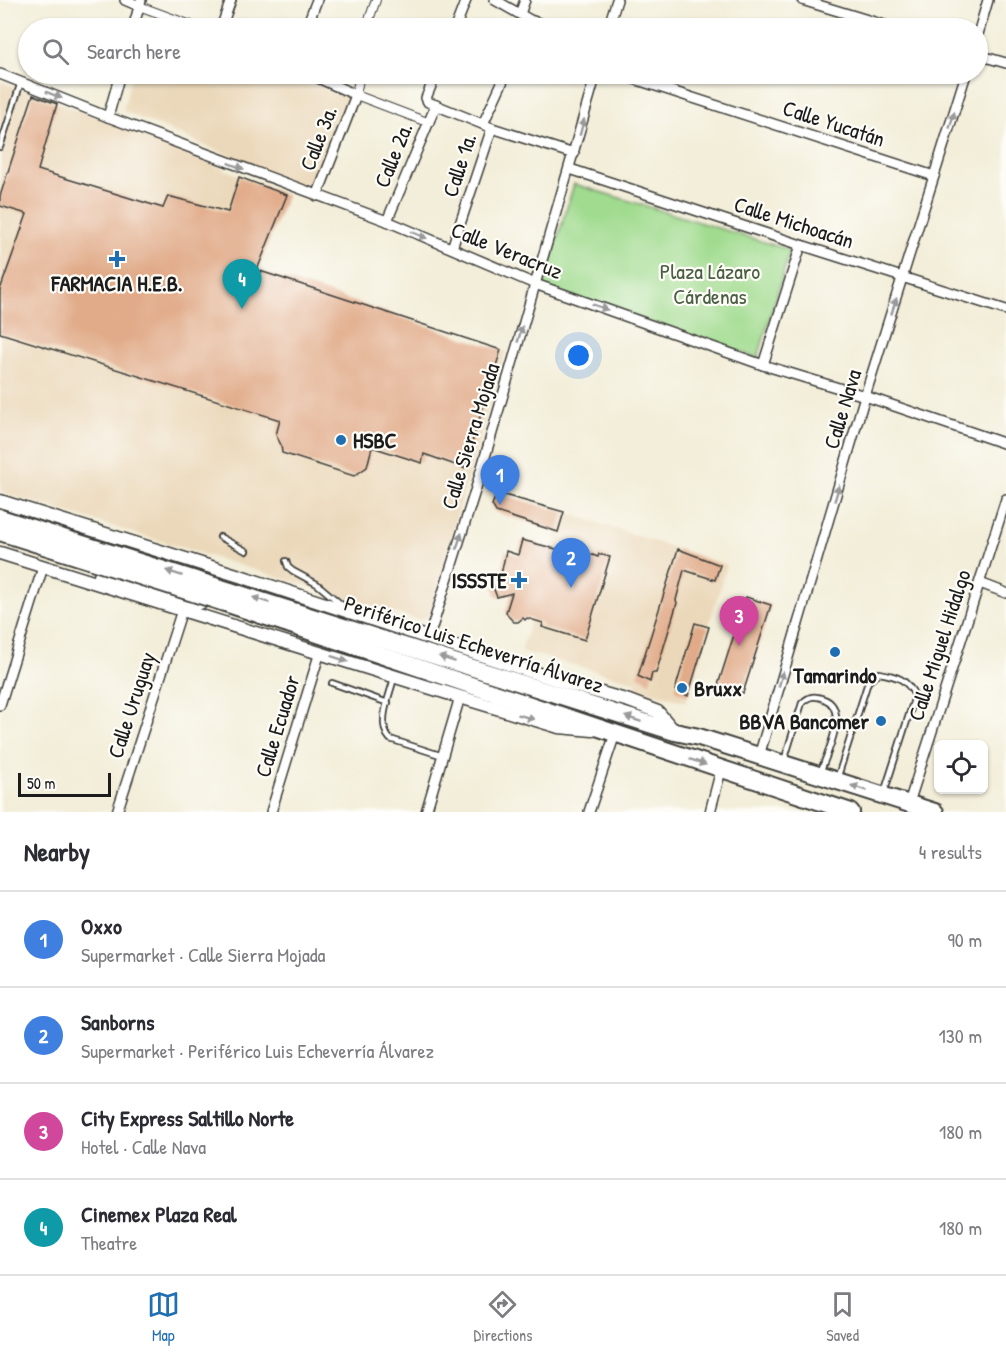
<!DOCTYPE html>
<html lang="en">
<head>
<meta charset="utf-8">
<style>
  :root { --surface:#fff; --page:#f7f7f7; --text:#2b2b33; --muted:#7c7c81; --line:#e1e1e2; --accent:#1f6fb2 }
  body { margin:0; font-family:"Patrick Hand",sans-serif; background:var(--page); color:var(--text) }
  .controls { position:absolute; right:18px; bottom:18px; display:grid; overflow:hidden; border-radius:9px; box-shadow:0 2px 4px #0004 }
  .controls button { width:54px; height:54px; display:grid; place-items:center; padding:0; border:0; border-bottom:2px solid var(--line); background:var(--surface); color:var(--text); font:30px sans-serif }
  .scale { position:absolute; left:18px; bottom:15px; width:93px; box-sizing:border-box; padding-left:6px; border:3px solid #1c1c1c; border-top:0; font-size:16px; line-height:21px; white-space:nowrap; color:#1c1c1c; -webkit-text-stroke:4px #fdfcf7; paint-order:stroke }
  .you { position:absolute; left:579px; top:356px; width:21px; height:21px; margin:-15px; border:4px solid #fff; border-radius:50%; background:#1a73e8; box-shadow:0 0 0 9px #1a73e833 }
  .badge { display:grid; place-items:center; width:39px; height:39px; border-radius:50%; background:var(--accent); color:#fff; font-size:20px; font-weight:700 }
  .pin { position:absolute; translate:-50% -50px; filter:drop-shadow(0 2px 3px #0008) }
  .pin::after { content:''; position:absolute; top:32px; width:21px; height:18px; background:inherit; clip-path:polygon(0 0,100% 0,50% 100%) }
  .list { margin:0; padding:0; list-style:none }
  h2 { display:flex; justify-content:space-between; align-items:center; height:78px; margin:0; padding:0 24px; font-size:26px }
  h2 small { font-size:20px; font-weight:400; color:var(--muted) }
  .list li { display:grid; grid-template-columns:39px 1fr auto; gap:18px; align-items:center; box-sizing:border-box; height:96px; padding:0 24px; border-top:2px solid var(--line) }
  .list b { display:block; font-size:22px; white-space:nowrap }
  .list p { margin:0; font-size:20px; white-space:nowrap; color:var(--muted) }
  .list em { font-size:20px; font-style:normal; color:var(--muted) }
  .icon { flex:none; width:33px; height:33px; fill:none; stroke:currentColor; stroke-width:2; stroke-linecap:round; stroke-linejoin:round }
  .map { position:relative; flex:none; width:1006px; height:812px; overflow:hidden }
  .search { position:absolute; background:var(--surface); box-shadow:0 2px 4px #0004; left:18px; right:18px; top:18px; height:66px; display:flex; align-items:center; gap:15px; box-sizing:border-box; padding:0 21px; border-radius:33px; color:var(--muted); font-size:22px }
  .sheet { height:462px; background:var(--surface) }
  nav { display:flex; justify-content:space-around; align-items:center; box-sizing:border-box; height:84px; border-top:2px solid var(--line); background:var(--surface); font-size:16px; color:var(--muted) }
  nav a { display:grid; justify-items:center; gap:3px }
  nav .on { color:var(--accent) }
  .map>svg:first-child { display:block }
  .built { fill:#ebd8ba }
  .green { fill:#a0db8f; stroke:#5e7c56; stroke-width:1.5 }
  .building { fill:#e1ab89 }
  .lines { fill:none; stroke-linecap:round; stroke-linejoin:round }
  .service-casing { stroke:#3c3c38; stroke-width:8 }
  .pedestrian-casing { stroke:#3c3c38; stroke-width:10 }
  .minor-casing { stroke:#3c3c38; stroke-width:12 }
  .tertiary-casing { stroke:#3c3c38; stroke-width:15 }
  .trunk-casing { stroke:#3c3c38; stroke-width:20 }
  .service { stroke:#fff; stroke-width:4.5 }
  .pedestrian { stroke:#fff; stroke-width:8 }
  .minor { stroke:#fff; stroke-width:9 }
  .tertiary { stroke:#fff; stroke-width:12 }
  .trunk { stroke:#fff; stroke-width:16 }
  .trunk-bridge-casing { stroke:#3c3c38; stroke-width:20; stroke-linecap:butt }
  .trunk-bridge { stroke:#fff; stroke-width:16 }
  .oneway { fill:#999 }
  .poi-dot { fill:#1f6fb2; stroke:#fdfcf7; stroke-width:2 }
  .labels { text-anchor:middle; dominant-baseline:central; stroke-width:4.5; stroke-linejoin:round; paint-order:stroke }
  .street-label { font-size:22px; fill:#1c1c1c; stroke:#fdfcf7 }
  .park-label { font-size:22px; fill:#4a5f44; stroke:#fdfcf7 }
  .poi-label { font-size:22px; font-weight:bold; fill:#1c1c1c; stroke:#fdfcf7 }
</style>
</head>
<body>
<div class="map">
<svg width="1006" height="812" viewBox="0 0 1006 812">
  <rect width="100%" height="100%" fill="#fdfcf7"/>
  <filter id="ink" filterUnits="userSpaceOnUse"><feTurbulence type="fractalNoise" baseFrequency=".0167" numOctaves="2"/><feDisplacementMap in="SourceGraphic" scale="12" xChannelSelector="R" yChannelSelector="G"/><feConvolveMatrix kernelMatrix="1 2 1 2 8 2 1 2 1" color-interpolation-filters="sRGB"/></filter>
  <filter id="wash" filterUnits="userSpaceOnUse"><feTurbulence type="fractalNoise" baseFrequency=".008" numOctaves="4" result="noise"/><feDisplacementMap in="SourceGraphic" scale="24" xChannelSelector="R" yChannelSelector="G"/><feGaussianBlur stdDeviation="1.35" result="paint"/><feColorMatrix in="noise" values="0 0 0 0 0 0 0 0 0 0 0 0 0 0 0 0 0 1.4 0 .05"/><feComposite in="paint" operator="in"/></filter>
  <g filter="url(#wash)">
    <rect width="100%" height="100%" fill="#f3eed9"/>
    <g class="built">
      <path d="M132 74H286L348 98 312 190 123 111Z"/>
      <path d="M0 81 96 117 287 195 258 270 506 352 462 497 430 613 427 617 418 620 0 492Z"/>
      <path d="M564 512 727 565 686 702 635 687 636 682 521 651Z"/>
    </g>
    <path class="green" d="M574 184 790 250 758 358 543 287Z"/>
    <g id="blocks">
      <g class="building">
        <path d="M33 95 57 104 38 170 163 208 168 196 228 212 239 177 287 195 257 270 501 350 464 468 424 454 422 463 372 447 367 467 354 476 282 453 281 445 276 435 280 420 0 333V290L27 214 0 206V196Z"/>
        <path d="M497 493 564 512 558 532 496 512 492 505Z"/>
        <path d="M522 540 583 556 584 552 598 557 599 554 610 557 585 640 542 627 543 623 527 618 525 620 523 618 518 622H514L509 617 506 612 512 593 497 597 493 587 499 584 506 551 518 555Z"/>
        <path d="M678 549 720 565 715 580 684 570 676 600 677 603 656 673H652L650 682 638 676Z"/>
        <path d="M746 597 771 605 743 693 718 685Z"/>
        <path d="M695 623 709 627 688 696 675 690Z"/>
      </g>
    </g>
  </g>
  <g filter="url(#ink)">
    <use href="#blocks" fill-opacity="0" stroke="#3c3c38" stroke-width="1.5"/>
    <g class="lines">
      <g class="service-casing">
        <g id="service">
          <path d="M0 147 21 82"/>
          <path d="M220 537 246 551"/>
          <path d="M286 561 288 567 293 571 317 584 342 605"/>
          <path d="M394 678C390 695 376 724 390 739L443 756"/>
          <path d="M332 683 388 703"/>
          <path d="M784 761 802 703C809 696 815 695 824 699 850 709 827 753 820 773"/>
          <path d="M838 776 868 682 879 673C897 676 907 679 915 696L884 793"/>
        </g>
      </g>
      <g class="pedestrian-casing">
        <g id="pedestrian">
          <path d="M139 6 199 28"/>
          <path d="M366 28 376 0"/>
          <path d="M360 74 356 95 427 122"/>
        </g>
      </g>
      <g class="minor-casing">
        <g id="minor">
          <path d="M125 0 139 6"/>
          <path d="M495 0 530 20 554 28"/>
          <path d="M802 0 894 28"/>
          <path d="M520 14 525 0"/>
          <path d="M133 28 141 0"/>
          <path d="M221 28 231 0"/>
          <path d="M306 28 317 0"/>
          <path d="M455 28 466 0"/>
          <path d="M608 28 617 0"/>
          <path d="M978 34 988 0"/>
          <path d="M978 55 1006 63"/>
          <path d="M0 74 108 117 387 221 535 284 763 365 865 396 1006 444"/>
          <path d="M309 74 356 95 317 196"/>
          <path d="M436 74 426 98 428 102 492 128 574 154"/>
          <path d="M619 74 934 176"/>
          <path d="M108 117 120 74"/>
          <path d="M483 124 506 74"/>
          <path d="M570 169 801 245 1006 310"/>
          <path d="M387 221 436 105"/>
          <path d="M452 248 492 128"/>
          <path d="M763 365 801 245"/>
          <path d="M980 583 1006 593"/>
          <path d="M429 637 476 488 596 74"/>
          <path d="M0 705 43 567"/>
          <path d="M759 756 865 396 966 74"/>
          <path d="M909 803 1006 499"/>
          <path d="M117 812 182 610"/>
          <path d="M271 812 320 652"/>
          <path d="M426 812 460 697"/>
          <path d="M589 812 615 734"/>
          <path d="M710 812 721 770"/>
        </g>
      </g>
      <g class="tertiary-casing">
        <g id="tertiary">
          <path d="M0 501 243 577 566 683 629 701 658 712 674 731"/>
          <path d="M0 553 460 697 559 727 593 730"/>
          <path d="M100 576 190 603H200L212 597"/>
        </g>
      </g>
      <g class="trunk-casing">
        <g id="trunk">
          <path d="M230 591 675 732 699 737 935 812"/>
          <path d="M225 603 851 812"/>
        </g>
      </g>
      <use href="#service" class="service"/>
      <use href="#pedestrian" class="pedestrian"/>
      <use href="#minor" class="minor"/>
      <use href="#tertiary" class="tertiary"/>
      <use href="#trunk" class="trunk"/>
      <g class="trunk-bridge-casing">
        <g id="trunk-bridge">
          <path d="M0 518 230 591"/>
          <path d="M0 532 225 603"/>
        </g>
      </g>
      <use href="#trunk-bridge" class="trunk-bridge"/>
    </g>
    <defs><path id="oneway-solid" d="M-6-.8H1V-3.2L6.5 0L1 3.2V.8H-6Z" transform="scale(1.5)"/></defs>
    <g class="oneway">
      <use href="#oneway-solid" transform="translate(54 95) rotate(22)"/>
      <use href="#oneway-solid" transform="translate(952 120) rotate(-73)"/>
      <use href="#oneway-solid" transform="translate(582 127) rotate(-75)"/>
      <use href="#oneway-solid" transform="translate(236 166) rotate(21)"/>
      <use href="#oneway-solid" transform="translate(419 235) rotate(22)"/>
      <use href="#oneway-solid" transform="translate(894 306) rotate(-72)"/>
      <use href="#oneway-solid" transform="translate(600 307) rotate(19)"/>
      <use href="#oneway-solid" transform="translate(520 334) rotate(-74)"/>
      <use href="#oneway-solid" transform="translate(837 493) rotate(-73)"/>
      <use href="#oneway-solid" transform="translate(459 541) rotate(-72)"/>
      <use href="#oneway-solid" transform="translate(174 573) rotate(-162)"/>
      <use href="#oneway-solid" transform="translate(261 600) rotate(-162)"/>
      <use href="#oneway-solid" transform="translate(340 659) rotate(18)"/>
      <use href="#oneway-solid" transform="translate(447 659) rotate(-162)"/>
      <use href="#oneway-solid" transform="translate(781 679) rotate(-74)"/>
      <use href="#oneway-solid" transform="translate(526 717) rotate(17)"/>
      <use href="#oneway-solid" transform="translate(633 719) rotate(-162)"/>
      <use href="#oneway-solid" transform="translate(698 762) rotate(19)"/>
      <use href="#oneway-solid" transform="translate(859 788) rotate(-162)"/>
    </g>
  </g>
  <g class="poi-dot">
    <path d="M114 250h6v6h6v6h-6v6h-6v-6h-6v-6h6z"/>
    <circle cx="341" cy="440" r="6"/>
    <path d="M516 571h6v6h6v6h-6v6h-6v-6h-6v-6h6z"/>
    <circle cx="835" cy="652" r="6"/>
    <circle cx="682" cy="688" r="6"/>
    <circle cx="881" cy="721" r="6"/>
  </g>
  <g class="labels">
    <g class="street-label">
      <text transform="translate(834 123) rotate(18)">Calle Yucatán</text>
      <text transform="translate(318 138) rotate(-69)">Calle 3a.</text>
      <text transform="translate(393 155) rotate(-68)">Calle 2a.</text>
      <text transform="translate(459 165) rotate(-72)">Calle 1a.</text>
      <text transform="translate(794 222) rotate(18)">Calle Michoacán</text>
      <text transform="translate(507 250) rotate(22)">Calle Veracruz</text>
      <text transform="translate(842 409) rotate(-73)">Calle Nava</text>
      <text transform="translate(470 436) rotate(-73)">Calle Sierra Mojada</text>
      <text transform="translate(474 644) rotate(18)">Periférico Luis Echeverría Álvarez</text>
      <text transform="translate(939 645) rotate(-72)">Calle Miguel Hidalgo</text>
      <text transform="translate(131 705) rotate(-72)">Calle Uruguay</text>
      <text transform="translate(277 726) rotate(-73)">Calle Ecuador</text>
    </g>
    <g class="park-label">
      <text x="710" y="271">Plaza Lázaro<tspan x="710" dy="25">Cárdenas</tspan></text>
    </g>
    <g class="poi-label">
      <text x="117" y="283">FARMACIA H.E.B.</text>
      <text x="353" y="440" text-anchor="start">HSBC</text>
      <text x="507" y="580" text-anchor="end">ISSSTE</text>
      <text x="835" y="675">Tamarindo</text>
      <text x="694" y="688" text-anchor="start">Bruxx</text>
      <text x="869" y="721" text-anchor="end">BBVA Bancomer</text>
    </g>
  </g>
</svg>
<div class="controls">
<button><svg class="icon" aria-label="locate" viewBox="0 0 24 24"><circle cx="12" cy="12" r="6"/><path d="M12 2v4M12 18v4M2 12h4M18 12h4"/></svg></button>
</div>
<div class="scale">50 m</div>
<div class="you"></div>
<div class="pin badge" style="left:500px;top:505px;background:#3f7fe0">1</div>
<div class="pin badge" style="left:571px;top:588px;background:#3f7fe0">2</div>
<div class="pin badge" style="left:739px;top:646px;background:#d1479c">3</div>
<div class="pin badge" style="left:242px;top:309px;background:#0f9aa8">4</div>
<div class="search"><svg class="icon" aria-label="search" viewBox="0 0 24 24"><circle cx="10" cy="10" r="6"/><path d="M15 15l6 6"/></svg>Search here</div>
</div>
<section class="sheet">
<h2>Nearby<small>4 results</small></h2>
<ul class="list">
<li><span class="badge" style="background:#3f7fe0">1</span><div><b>Oxxo</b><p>Supermarket · Calle Sierra Mojada</p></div><em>90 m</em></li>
<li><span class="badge" style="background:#3f7fe0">2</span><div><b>Sanborns</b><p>Supermarket · Periférico Luis Echeverría Álvarez</p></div><em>130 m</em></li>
<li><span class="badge" style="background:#d1479c">3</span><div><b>City Express Saltillo Norte</b><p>Hotel · Calle Nava</p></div><em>180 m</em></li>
<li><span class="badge" style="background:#0f9aa8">4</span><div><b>Cinemex Plaza Real</b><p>Theatre</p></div><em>180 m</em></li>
</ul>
</section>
<nav>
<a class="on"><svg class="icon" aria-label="map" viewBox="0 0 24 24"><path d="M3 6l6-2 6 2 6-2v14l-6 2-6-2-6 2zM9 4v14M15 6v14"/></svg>Map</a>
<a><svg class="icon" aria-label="directions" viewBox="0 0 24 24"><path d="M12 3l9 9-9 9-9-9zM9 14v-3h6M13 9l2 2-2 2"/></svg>Directions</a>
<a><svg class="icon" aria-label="saved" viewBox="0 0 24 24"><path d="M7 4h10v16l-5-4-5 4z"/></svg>Saved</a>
</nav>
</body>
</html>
